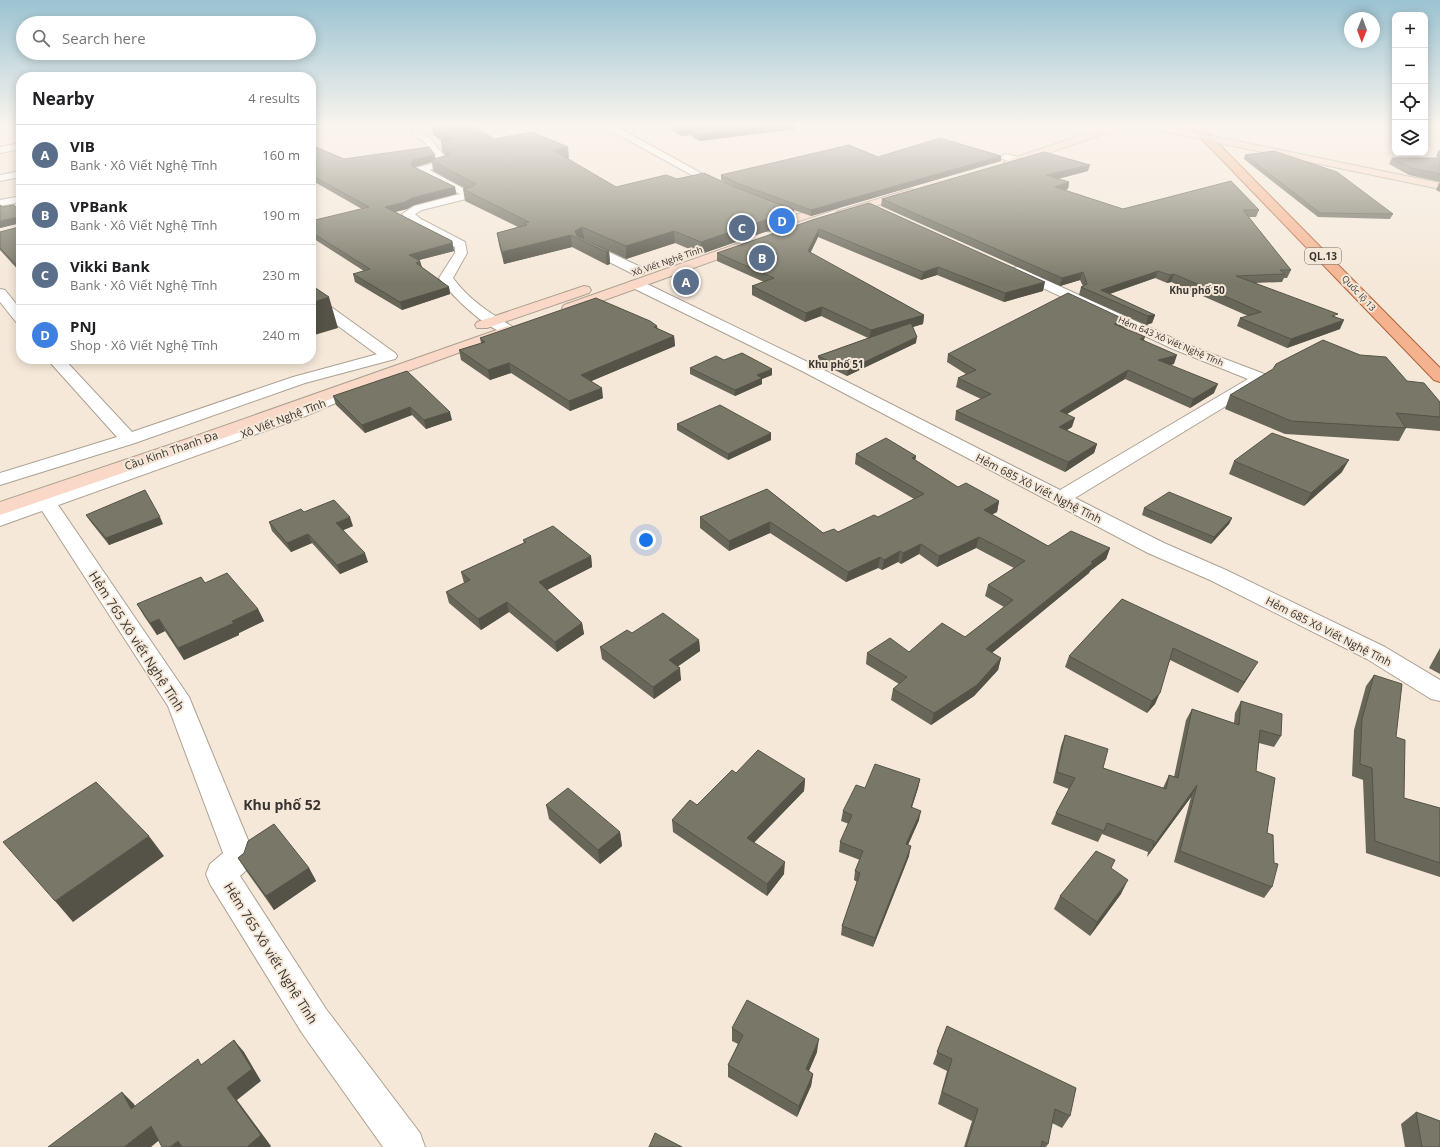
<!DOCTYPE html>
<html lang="en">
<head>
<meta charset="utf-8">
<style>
  :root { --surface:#fff; --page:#f6f6f6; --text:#202124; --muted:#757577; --line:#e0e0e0; --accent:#458b95 }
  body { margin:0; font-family:"Open Sans",sans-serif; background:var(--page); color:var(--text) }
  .controls { position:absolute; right:12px; top:12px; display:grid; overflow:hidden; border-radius:8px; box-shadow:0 2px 10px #0003 }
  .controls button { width:36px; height:36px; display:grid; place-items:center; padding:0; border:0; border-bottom:1px solid var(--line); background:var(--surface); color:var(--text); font:20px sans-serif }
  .compass { position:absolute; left:1344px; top:12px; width:36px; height:36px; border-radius:50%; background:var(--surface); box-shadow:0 2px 10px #0003; rotate:181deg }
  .you { position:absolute; left:646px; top:540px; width:14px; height:14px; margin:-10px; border:3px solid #fff; border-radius:50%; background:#1a73e8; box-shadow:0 0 0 6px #1a73e833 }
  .badge { display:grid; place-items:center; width:26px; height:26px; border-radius:50%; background:var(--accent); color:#fff; font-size:13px; font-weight:700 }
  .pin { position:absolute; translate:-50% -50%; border:2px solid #fff; box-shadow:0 1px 4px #0006 }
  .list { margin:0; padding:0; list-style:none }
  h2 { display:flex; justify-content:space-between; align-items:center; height:52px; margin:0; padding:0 16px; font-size:17px }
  h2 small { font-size:13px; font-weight:400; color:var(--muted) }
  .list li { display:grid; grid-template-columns:26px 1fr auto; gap:12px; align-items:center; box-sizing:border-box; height:60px; padding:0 16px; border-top:1px solid var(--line) }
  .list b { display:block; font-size:15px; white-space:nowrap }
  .list p { margin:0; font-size:13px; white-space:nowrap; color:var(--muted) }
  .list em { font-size:13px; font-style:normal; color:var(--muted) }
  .icon { flex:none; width:22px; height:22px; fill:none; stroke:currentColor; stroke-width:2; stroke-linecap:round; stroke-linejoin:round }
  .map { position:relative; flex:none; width:1440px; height:1147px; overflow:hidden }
  .search { position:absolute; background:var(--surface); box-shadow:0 2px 10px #0003; left:16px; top:16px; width:300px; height:44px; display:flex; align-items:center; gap:10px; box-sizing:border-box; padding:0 14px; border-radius:22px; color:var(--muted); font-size:15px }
  .panel { position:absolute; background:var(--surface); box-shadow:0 2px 10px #0003; left:16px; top:72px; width:300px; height:292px; border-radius:16px }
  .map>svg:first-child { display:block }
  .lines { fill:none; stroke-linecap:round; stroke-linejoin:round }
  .minor-casing { stroke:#aca192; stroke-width:2 }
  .tertiary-casing { stroke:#aca192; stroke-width:2 }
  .secondary-casing { stroke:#aca192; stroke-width:2 }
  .primary-casing { stroke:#ae643d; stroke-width:2 }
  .minor { fill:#fff; fill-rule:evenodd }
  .tertiary { fill:#fff; fill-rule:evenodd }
  .secondary { fill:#fad8c7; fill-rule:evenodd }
  .primary { fill:#f4b28f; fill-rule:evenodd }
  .wall { fill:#686659 }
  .shaded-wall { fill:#555348 }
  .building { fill:#797767; stroke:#555348 }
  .labels { text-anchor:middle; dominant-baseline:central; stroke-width:4; stroke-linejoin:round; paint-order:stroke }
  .far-street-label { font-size:9px; fill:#39342f; stroke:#f5e8d9 }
  .shield { fill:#f5e8d9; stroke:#716a62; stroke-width:1 }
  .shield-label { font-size:10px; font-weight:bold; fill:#39342f }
  .far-neighbourhood-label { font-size:10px; font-weight:bold; fill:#39342f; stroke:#f5e8d9 }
  .street-label { font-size:11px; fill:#39342f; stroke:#f5e8d9 }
  .near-street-label { font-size:13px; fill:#39342f; stroke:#f5e8d9 }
  .near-neighbourhood-label { font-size:14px; font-weight:bold; fill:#39342f; stroke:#f5e8d9 }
</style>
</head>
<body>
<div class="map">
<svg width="1440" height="1147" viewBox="0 0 1440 1147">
  <rect width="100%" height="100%" fill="#f5e8d9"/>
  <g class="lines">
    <g class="minor-casing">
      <g id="minor">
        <path d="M460 124H484L479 127 443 132 438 129 443 126Z"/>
        <path d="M599 124H647L643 127 621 129 728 188 723 191 719 190Z"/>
        <path d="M416 130 430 138 450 163 449 165 429 170 476 195 474 197 422 210 415 214 421 219 465 242 467 253 453 278C468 299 491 314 513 327L515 330 513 333C493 338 450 294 439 278L455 253V247L413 225 402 214 414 206 460 194 414 170 415 168 439 162 424 142 413 135V131Z"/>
        <path d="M21 143V149L0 153V147Z"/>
        <path d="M21 196V202L0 206V200Z"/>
        <path d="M583 240 643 268 645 271 643 274H633L579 247 577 244Z"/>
        <path d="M1018 267 1183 343 1267 375 1269 378 1267 381 1075 498 1164 543 1226 570 1385 647 1440 680V701L1431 699 1367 659 1210 580 1148 553 804 372 631 287 629 284 631 281H641L816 366 1060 490 1248 379 1173 349 1013 274 1011 271 1013 268Z"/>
        <path d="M311 295 316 296 395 353 397 356 395 359H383L311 306Z"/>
        <path d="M47 497 54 499 189 697 255 857 251 866 240 876 326 1009 420 1133 425 1147H383L302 1033 210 884 206 874 210 864 223 853 168 706 37 503 40 499Z"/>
      </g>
    </g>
    <g class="tertiary-casing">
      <g id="tertiary">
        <path d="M1006 154 1024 158 1025 160 1020 163 1002 159 1001 157Z"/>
        <path d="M21 171V177L0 181V175Z"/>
        <path d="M0 289 5 290 21 310V323L16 322 0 302Z"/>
        <path d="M389 351 395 353 397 356 395 359 305 383 135 443 0 485V473L117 437 47 359H64L132 432 293 377Z"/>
        <path d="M353 384 359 385 361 389 359 393 301 418 0 526V513L289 410Z"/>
      </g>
    </g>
    <g class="secondary-casing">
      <g id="secondary">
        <path d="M1114 124H1124L1119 129 1013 165 1009 166 1004 163 1005 161Z"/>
        <path d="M1137 124H1155L1440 183V189L1142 127Z"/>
        <path d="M911 189 917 192 915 194 842 216 836 213 838 211Z"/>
        <path d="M834 203 838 204 840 206 838 208 770 231H762L760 228 762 225Z"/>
        <path d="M745 241 751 245 749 248 574 311H564L562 308 564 305Z"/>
        <path d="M584 286 589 287 591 290 589 293 487 328H477L475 325 477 322Z"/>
        <path d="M508 326 513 327 515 330 513 333 199 447 0 515V502L187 439Z"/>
      </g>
    </g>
    <g class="primary-casing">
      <path id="primary" d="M1189 124H1199L1440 368V382L1434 380 1202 139Z"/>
    </g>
    <use href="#minor" class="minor"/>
    <use href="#tertiary" class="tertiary"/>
    <use href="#secondary" class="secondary"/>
    <use href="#primary" class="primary"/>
  </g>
  <g class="wall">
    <path d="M417 124H470L494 139 569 158H566L616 187 677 179 732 186 721 180V175L878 157 1001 161 811 216 794 210V222L701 254 675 243 626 259 584 239H583L609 251 610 264 607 265 572 247 504 264 499 245 497 233 518 227 465 201 463 189H466L433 171 432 162 415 167H414L455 187 456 194 414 205 407 209 395 212 452 241 454 251 419 260 420 261 422 267 449 287 450 294 402 310 355 282 353 274 364 271 311 237V221L362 209 311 180V145L344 159H436L446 156 442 151 441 141H442L433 135 432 126 422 128Z"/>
    <path d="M662 124H796V129L699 141 690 135 681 136Z"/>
    <path d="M1439 150H1440V182L1409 175 1389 164 1392 158H1439L1436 156Z"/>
    <path d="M1245 155 1393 214 1390 219 1318 217 1244 159Z"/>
    <path d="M1088 171 1058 179 1069 182 1068 189 1065 190 1123 209 1231 181 1259 210 1256 217H1249L1291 270 1287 278H1284L1282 282 1255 283 1336 317 1340 329 1287 348 1237 326 1240 318 1248 316 1171 282 1167 283 1155 278 1110 294 1155 315 1152 323 1146 325 1079 295 1081 287 1083 286 1080 280 1060 286 881 206 882 199Z"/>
    <path d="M1439 183H1440V192L1436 190Z"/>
    <path d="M3 207 21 213V273L0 250V232L19 227V223L0 228Z"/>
    <path d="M815 219 1043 291 1004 302 937 275 921 280 818 237 810 253 924 315 923 324 913 327 916 343 847 376 818 362V356L868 338 821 316 805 322 752 295V286L764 282 717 261V253Z"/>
    <path d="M1128 321 1126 329 1144 340 1174 364 1170 365 1214 393 1190 408 1125 379 1067 414 1072 427 1067 430 1097 444 1094 453 1065 472 955 420 956 411 981 399 956 387 958 378 966 374 947 362 948 354Z"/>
    <path d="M657 326 658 329 674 336 675 346 591 381 603 398 570 411 511 373 490 380 461 360 459 350 481 343 480 338Z"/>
    <path d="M724 360 772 375 762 379V384L735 396 690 374V368Z"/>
    <path d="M407 371 452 420 426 429 412 415 365 433 336 405 333 396Z"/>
    <path d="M1407 381 1440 402V431L1406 428 1399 441 1285 434 1225 409 1230 395Z"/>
    <path d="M677 424 771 433V440L728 460 677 430Z"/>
    <path d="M856 454 916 456 915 460 958 487 999 501 997 512 992 514 1048 546 1110 548 1106 559 1090 571 1089 573 992 653 1001 658 998 670 974 696 931 725 891 700 893 689 899 684 866 664 867 653 909 652 965 637 1004 607 985 596 988 585 1014 568 976 548 937 567 919 554 901 564 898 562 882 570 878 568 846 582 770 533 729 551 700 528V517L767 489 823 533 838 532 878 517 914 499 855 464Z"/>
    <path d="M1234 461 1342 472 1304 506 1229 474Z"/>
    <path d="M1144 508 1232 518 1229 524 1211 544 1142 515Z"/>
    <path d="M304 512 353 526 343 530 368 562 340 574 312 543 291 552 272 531 269 522Z"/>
    <path d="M86 515 163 524 109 545 90 521Z"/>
    <path d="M523 540 591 556 592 567 547 590 582 623 584 634 557 652 509 612 481 630 449 603 446 592 464 583 461 572 524 543Z"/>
    <path d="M205 583 258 609 264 621 239 633V635L184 660 165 631 157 635 144 616 137 604Z"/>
    <path d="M1122 599 1251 673 1238 693 1170 660 1155 704 1147 713 1065 667 1069 656Z"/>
    <path d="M632 633 699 640 700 651 678 666 681 680 654 699 602 659 600 647Z"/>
    <path d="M1440 648V674L1429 668Z"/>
    <path d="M1374 675 1396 737 1404 798 1440 808V877L1366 853 1363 780 1352 776 1354 730 1366 686Z"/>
    <path d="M1241 701 1281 736 1274 747 1259 743 1256 771 1267 833 1272 887 1264 898 1174 862 1191 797 1147 857 1148 852 1102 834 1098 842 1051 824 1056 813 1069 789 1053 783 1061 746 1065 735 1103 768 1163 788 1169 775 1174 777 1186 720 1192 709 1234 723 1235 713Z"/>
    <path d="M736 773 805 779 804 791 754 842 784 874 767 896 673 832 672 820 697 805Z"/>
    <path d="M920 779 918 788 912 807 919 820 908 845 909 856 873 947 841 935 842 926 857 882 854 880 855 871 860 860 839 852 840 842 849 824 841 821 843 811 865 788Z"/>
    <path d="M546 805 620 832 622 846 600 864 549 819Z"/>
    <path d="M244 853 309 868 316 881 274 910 247 872 238 858Z"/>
    <path d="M1111 868 1121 894 1090 936 1054 909 1060 896Z"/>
    <path d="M947 1026 1070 1116 1062 1128 1052 1123 1048 1144 1046 1147H964L972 1121 938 1104 947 1071 933 1064Z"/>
    <path d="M732 1028 817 1052 809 1071 813 1074 811 1086 797 1117 728 1077V1065L738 1044 732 1041Z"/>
    <path d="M1416 1112 1440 1147H1405L1401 1124Z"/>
  </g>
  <g class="shaded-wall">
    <path d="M421 124H451L432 125V126L422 128Z"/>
    <path d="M788 124H796V129L699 141V135Z"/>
    <path d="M690 129V135L681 136V130Z"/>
    <path d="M568 147 569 158 554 161 553 150Z"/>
    <path d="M435 155 436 161 431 160 432 162 415 167 413 169 411 163 413 160Z"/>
    <path d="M1001 156V161L811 216V210Z"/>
    <path d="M1090 165 1088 171 1045 182 1046 175Z"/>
    <path d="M1069 182 1068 189 1053 193 1055 187Z"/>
    <path d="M455 187 456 194 414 205 407 209 386 214 385 207 412 198Z"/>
    <path d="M794 210V222L701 254V242Z"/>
    <path d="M19 217 21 223 0 228V221Z"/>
    <path d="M582 227 584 239 581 240 576 237 575 231Z"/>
    <path d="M819 229 818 237 807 260 808 251Z"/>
    <path d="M674 231 675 243 626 259V246Z"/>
    <path d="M571 235 572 247 504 264 502 252Z"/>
    <path d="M452 241 454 251 411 262 409 255Z"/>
    <path d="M609 251 610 264 607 265 606 252Z"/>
    <path d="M420 261 422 268 416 263Z"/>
    <path d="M938 267 937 275 921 280 923 272Z"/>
    <path d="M1158 271 1155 278 1103 296 1101 290Z"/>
    <path d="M1083 272 1080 280 1060 286 1062 278Z"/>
    <path d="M1174 274 1171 282 1167 283 1170 275Z"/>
    <path d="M1045 282 1043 291 1004 302 1005 293Z"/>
    <path d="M449 287 450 294 402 310 400 302Z"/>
    <path d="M329 297 338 328 311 336V303Z"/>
    <path d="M822 307 821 316 805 322 806 313Z"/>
    <path d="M924 315 923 324 869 339 871 330Z"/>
    <path d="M1155 315 1152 323 1146 325 1148 316Z"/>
    <path d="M1344 320 1340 329 1287 348 1291 339Z"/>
    <path d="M1128 321 1126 329 1114 324Z"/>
    <path d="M674 336 675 346 582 385 581 375Z"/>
    <path d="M917 337 916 343 847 376 848 370Z"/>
    <path d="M1145 337 1142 345 1140 339Z"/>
    <path d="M1177 355 1174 364 1155 369 1158 360Z"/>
    <path d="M509 363 511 373 490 380 488 370Z"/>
    <path d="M772 369V375L762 379V384L735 396V390L757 375Z"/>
    <path d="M1128 370 1125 379 1057 420 1060 411Z"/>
    <path d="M1218 384 1214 393 1190 408 1193 399Z"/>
    <path d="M602 388 603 398 570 411 569 401Z"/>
    <path d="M410 407 412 415 365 433 362 425Z"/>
    <path d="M450 412 452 420 426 429 424 420Z"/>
    <path d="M1075 418 1072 427 1057 436 1059 427Z"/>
    <path d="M771 433V440L728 460V454Z"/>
    <path d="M1097 444 1094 453 1065 472 1068 462Z"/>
    <path d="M916 456 914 466 912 458Z"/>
    <path d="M1349 460 1342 472 1304 506 1311 493Z"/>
    <path d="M999 501 997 512 982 520 984 510Z"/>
    <path d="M160 517 163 524 109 545 106 538Z"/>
    <path d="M350 517 353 526 339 532 336 523Z"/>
    <path d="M1232 518 1229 524 1211 544 1214 537Z"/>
    <path d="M770 522V533L729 551V541Z"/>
    <path d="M308 534 312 543 291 552 287 543Z"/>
    <path d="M979 537 976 548 937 567 939 556Z"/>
    <path d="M921 544 919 554 901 564 903 553Z"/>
    <path d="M1110 548 1106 559 1090 571 1089 573 983 660 986 649 1091 562Z"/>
    <path d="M900 551 898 562 882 570 884 560Z"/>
    <path d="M365 553 368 562 340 574 337 565Z"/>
    <path d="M591 556 592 567 541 593 539 582Z"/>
    <path d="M880 557 878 568 846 582 848 572Z"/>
    <path d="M507 602 509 612 481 630 478 619Z"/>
    <path d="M258 609 264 621 239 633V635L184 660 178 648Z"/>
    <path d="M159 619 165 631 157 635 150 623Z"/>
    <path d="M582 623 584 634 557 652 555 642Z"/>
    <path d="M699 640 700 651 670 672 669 660Z"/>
    <path d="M1001 658 998 670 974 696 931 725 934 713Z"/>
    <path d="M1258 662 1251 673 1238 693 1244 682Z"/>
    <path d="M680 668 681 680 654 699 653 687Z"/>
    <path d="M1160 693 1155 704 1147 713 1152 701Z"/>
    <path d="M805 779 804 791 747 850V838Z"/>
    <path d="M920 779 918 788 909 816 911 807Z"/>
    <path d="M1197 785 1191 797 1147 857 1153 846Z"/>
    <path d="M921 811 919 820 904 854 906 844Z"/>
    <path d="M620 832 622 846 600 864 598 850Z"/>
    <path d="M149 836 164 856 73 922 55 901Z"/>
    <path d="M911 846 909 856 904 869 873 947 875 938Z"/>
    <path d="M785 862 784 874 767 896V884Z"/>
    <path d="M309 868 316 881 274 910 266 896Z"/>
    <path d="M1128 880 1121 894 1090 936 1097 922Z"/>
    <path d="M819 1039 817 1052 804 1082 806 1069Z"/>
    <path d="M234 1040 244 1052 261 1081 237 1100 271 1146 270 1147H247L227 1088Z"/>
    <path d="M813 1074 811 1086 797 1117 799 1106Z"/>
    <path d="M122 1092 134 1104 143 1121 131 1109Z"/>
    <path d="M151 1126 163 1137 151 1147H124Z"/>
    <path d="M178 1141 184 1147H170Z"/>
  </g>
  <g class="building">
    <path d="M443 124H470L494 139 532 132 568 147 553 150 616 187 666 175 677 179 704 173 730 185 794 210 701 242 674 231 626 246 582 227 575 231 577 236 609 251 606 252 571 235 502 252 497 233 527 225 524 223 529 222 463 189 472 187 476 184 431 160 448 155 449 152 441 141 452 139 432 125Z"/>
    <path d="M671 124H788L699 135 690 129 681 130Z"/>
    <path d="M940 138 1001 156 811 210 739 184 721 175 849 145 878 157Z"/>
    <path d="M311 145 344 159 429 147 435 155 413 160 411 163 412 166 455 187 412 198 405 202 385 207 452 241V243L409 255 420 261 416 263 449 287 400 302 353 274 370 269 311 232V221L369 207 311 175Z"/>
    <path d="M1274 151 1337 172 1393 214 1320 213 1245 155Z"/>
    <path d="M1044 152 1090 165 1046 175 1069 182 1055 187 1123 209 1231 181 1259 210H1243L1291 270H1280L1285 274 1236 276 1338 314 1332 316 1344 320 1291 339 1240 318 1261 312 1174 274 1170 275 1158 271 1101 290 1155 315 1148 316 1081 287 1087 284 1083 272 1062 278 882 199Z"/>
    <path d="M1392 158H1440V174L1412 168Z"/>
    <path d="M869 203 1045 282 1005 293 938 267 923 272 819 229 808 251 924 315 871 330 822 307 806 313 752 286 774 278 717 253 815 219Z"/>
    <path d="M0 205 3 207 14 205 21 213V270L0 248V232L19 227V217L0 221Z"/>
    <path d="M311 285 329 297 311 303Z"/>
    <path d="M1068 293 1128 321 1114 324 1145 337 1140 339 1177 355 1158 360 1218 384 1193 399 1128 370 1060 411 1075 418 1059 427 1097 444 1068 462 956 411 991 394 958 378 976 370 948 354Z"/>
    <path d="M596 298 650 321 657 326 654 327 674 336 581 375 602 388 569 401 509 363 488 370 459 350 485 342 480 338Z"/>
    <path d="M911 323 917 337 848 370 818 356Z"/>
    <path d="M1323 340 1360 355 1386 357 1407 381 1424 383 1440 402V417L1396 413 1406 428 1291 421 1230 395 1273 369 1276 364Z"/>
    <path d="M742 353 772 369 757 375 762 378 735 390 690 368 716 356 724 360Z"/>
    <path d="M407 371 450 412 424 420 410 407 362 425 333 396Z"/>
    <path d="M720 405 771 433 728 454 677 424Z"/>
    <path d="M1272 433 1349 460 1311 493 1234 461Z"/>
    <path d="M886 438 916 456 912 458 958 487 966 483 999 501 984 510 1048 546 1071 531 1110 548 1091 562 1093 563 986 649 1001 658 977 685 934 713 893 689 907 677 867 653 890 638 909 652 942 623 965 637 1013 600 988 585 1025 561 979 537 939 556 921 544 903 553 900 551 884 560 880 557 848 572 770 522 729 541 700 517 767 489 823 533 834 529 838 532 874 515 878 517 924 494 856 454Z"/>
    <path d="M145 490 160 517 106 538 86 515Z"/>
    <path d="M1169 492 1232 518 1214 537 1144 508Z"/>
    <path d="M334 500 350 517 336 523 365 553 337 565 308 534 287 543 269 522 301 509 304 512Z"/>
    <path d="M553 526 591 556 539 582 582 623 555 642 507 602 478 619 446 592 470 580 461 572 526 542 523 540Z"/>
    <path d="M227 573 258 609 232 621 234 623 178 648 159 619 150 623 137 604 201 577 205 583Z"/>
    <path d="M1122 599 1258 662 1244 682 1173 648 1160 693 1152 701 1069 656Z"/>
    <path d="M663 613 699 640 669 660 680 668 653 687 600 647 627 630 632 633Z"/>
    <path d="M1374 675 1402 684 1396 737 1405 740 1404 798 1440 808V863L1375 841 1372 768 1360 764 1362 719Z"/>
    <path d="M1241 701 1282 714 1281 736 1260 730 1256 771 1275 778 1267 833 1273 835 1274 863 1278 864 1272 887 1180 851 1197 785 1153 846 1154 841 1107 823 1104 831 1056 813 1075 778 1057 772 1065 735 1108 749 1103 768 1166 789 1169 775 1178 778 1192 709 1239 725Z"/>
    <path d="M758 750 805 779 747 838 785 862 767 884 672 820 690 800 697 805 732 770 736 773Z"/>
    <path d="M875 764 920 779 911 807 921 811 906 844 911 846 906 860 875 938 842 926 860 873 855 871 863 851 840 842 852 815 843 811 856 785 865 788Z"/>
    <path d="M96 782 149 836 55 901 3 842Z"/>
    <path d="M568 788 620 832 598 850 546 805Z"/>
    <path d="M274 824 309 868 266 896 238 858 244 853 248 841Z"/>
    <path d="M1096 851 1115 860 1111 868 1128 880 1097 922 1060 896Z"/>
    <path d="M747 1000 819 1039 806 1069 813 1074 799 1106 728 1065 743 1035 732 1028Z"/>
    <path d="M947 1026 1076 1088 1070 1116 1055 1109 1048 1144 1042 1141 1041 1147H966L978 1109 942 1092 952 1059 937 1052Z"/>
    <path d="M234 1040 252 1069 227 1088 261 1135 247 1147H182L178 1141 170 1147H162L151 1126 124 1147H48L122 1092 131 1109 198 1059 201 1065Z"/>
    <path d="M1416 1112 1440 1121V1147H1422Z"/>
    <path d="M655 1133 682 1147H649Z"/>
  </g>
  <linearGradient id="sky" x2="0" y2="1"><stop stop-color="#9bc3d2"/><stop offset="0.44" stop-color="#faf5ee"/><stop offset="1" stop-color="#faf5ee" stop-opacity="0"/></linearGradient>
  <rect width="1440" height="284" fill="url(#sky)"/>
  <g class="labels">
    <g class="far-street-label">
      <text transform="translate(667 261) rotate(-19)">Xô Viết Nghệ Tĩnh</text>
      <text transform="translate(1359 293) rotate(47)">Quốc lộ 13</text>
      <text transform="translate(1171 341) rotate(23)">Hẻm 643 Xô viết Nghệ Tĩnh</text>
    </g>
    <rect class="shield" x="1305" y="248" width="36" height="16" rx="3"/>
    <g class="shield-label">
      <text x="1323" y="256">QL.13</text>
    </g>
    <g class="far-neighbourhood-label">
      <text x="1197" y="290">Khu phố 50</text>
      <text x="836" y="364">Khu phố 51</text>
    </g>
    <g class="street-label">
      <text transform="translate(283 418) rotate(-21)">Xô Viết Nghệ Tĩnh</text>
      <text transform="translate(171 450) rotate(-19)">Cầu Kinh Thanh Đa</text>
      <text transform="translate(1039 488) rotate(27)">Hẻm 685 Xô Viết Nghệ Tĩnh</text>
      <text transform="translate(1329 631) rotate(27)">Hẻm 685 Xô Viết Nghệ Tĩnh</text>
    </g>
    <g class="near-street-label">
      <text transform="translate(137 641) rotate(57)">Hẻm 765 Xô viết Nghệ Tĩnh</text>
      <text transform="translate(271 953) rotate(58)">Hẻm 765 Xô viết Nghệ Tĩnh</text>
    </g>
    <g class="near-neighbourhood-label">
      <text x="282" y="804">Khu phố 52</text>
    </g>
  </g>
</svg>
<div class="controls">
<button>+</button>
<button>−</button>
<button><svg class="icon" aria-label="locate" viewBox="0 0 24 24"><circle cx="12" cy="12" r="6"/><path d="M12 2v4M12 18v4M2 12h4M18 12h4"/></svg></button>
<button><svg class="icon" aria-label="layers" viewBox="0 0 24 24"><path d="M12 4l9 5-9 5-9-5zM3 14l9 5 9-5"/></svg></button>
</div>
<svg class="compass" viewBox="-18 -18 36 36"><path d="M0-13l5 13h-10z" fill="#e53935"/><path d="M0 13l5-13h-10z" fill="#757577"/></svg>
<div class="you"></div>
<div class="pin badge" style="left:686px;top:282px;background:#5c6f8a">A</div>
<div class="pin badge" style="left:762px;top:258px;background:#5c6f8a">B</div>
<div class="pin badge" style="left:742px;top:228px;background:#5c6f8a">C</div>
<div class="pin badge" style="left:782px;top:221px;background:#3f7fe0">D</div>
<div class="search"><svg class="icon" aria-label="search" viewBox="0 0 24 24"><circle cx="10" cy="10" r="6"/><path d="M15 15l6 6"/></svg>Search here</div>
<section class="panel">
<h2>Nearby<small>4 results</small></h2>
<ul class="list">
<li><span class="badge" style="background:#5c6f8a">A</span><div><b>VIB</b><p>Bank · Xô Viết Nghệ Tĩnh</p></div><em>160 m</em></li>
<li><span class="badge" style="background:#5c6f8a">B</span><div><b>VPBank</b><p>Bank · Xô Viết Nghệ Tĩnh</p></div><em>190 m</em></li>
<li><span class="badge" style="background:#5c6f8a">C</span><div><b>Vikki Bank</b><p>Bank · Xô Viết Nghệ Tĩnh</p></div><em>230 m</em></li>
<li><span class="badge" style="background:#3f7fe0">D</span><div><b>PNJ</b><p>Shop · Xô Viết Nghệ Tĩnh</p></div><em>240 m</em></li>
</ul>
</section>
</div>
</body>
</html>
